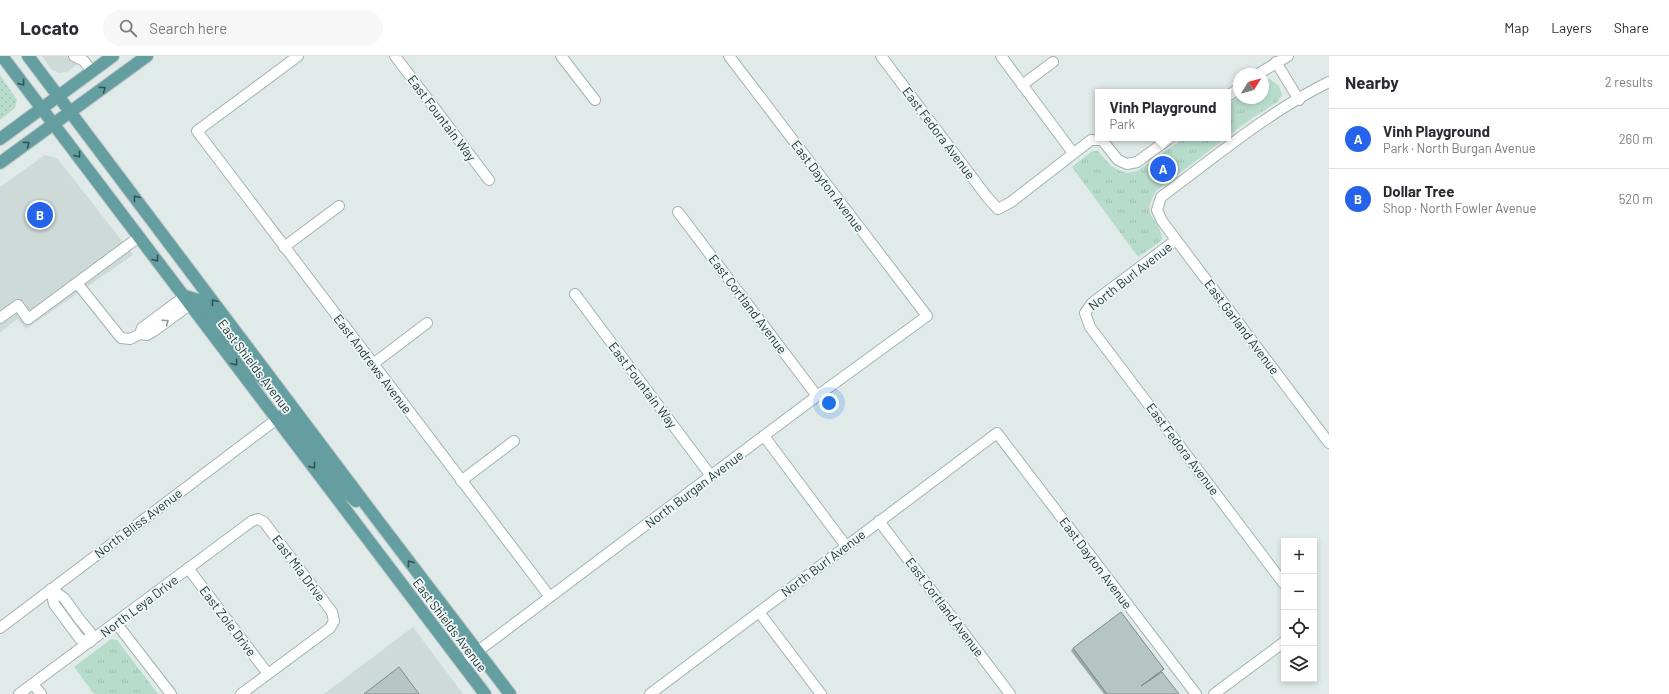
<!DOCTYPE html>
<html lang="en">
<head>
<meta charset="utf-8">
<style>
  :root { --surface:#fff; --page:#f7f7f7; --text:#2b2b33; --muted:#7c7c81; --line:#e1e1e2; --accent:#2563eb }
  body { margin:0; font-family:Barlow,sans-serif; background:var(--page); color:var(--text) }
  .controls { position:absolute; right:12px; bottom:12px; display:grid; overflow:hidden; border-radius:0px; box-shadow:0 2px 6px #0003 }
  .controls button { width:36px; height:36px; display:grid; place-items:center; padding:0; border:0; border-bottom:1px solid var(--line); background:var(--surface); color:var(--text); font:20px sans-serif }
  .compass { position:absolute; left:1233px; top:12px; width:36px; height:36px; border-radius:50%; background:var(--surface); box-shadow:0 2px 6px #0003; rotate:53deg }
  .you { position:absolute; left:829px; top:347px; width:14px; height:14px; margin:-10px; border:3px solid #fff; border-radius:50%; background:#1a73e8; box-shadow:0 0 0 6px #1a73e833 }
  .badge { display:grid; place-items:center; width:26px; height:26px; border-radius:50%; background:var(--accent); color:#fff; font-size:13px; font-weight:700 }
  .pin { position:absolute; translate:-50% -50%; border:2px solid #fff; box-shadow:0 1px 4px #0006 }
  .popup { position:absolute; left:1095px; top:33px; width:136px; height:52px; box-sizing:border-box; display:grid; place-content:center; border-radius:0px; background:var(--surface); filter:drop-shadow(0 1px 3px #0005); font-size:13px; white-space:nowrap; color:var(--muted) }
  .popup b { font-size:15px; color:var(--text) }
  .popup::after { content:''; position:absolute; left:50%; top:100%; margin-left:-8px; border:8px solid transparent; border-top-color:var(--surface) }
  .list { margin:0; padding:0; list-style:none }
  h2 { display:flex; justify-content:space-between; align-items:center; height:52px; margin:0; padding:0 16px; font-size:17px }
  h2 small { font-size:13px; font-weight:400; color:var(--muted) }
  .list li { display:grid; grid-template-columns:26px 1fr auto; gap:12px; align-items:center; box-sizing:border-box; height:60px; padding:0 16px; border-top:1px solid var(--line) }
  .list b { display:block; font-size:15px; white-space:nowrap }
  .list p { margin:0; font-size:13px; white-space:nowrap; color:var(--muted) }
  .list em { font-size:13px; font-style:normal; color:var(--muted) }
  .icon { flex:none; width:22px; height:22px; fill:none; stroke:currentColor; stroke-width:2; stroke-linecap:round; stroke-linejoin:round }
  .map { position:relative; flex:none; width:1329px; height:638px; overflow:hidden }
  header { display:flex; align-items:center; gap:24px; box-sizing:border-box; height:56px; padding:0 20px; background:var(--surface); border-bottom:1px solid var(--line) }
  header strong { font-size:19px }
  nav { display:flex; gap:22px; margin-inline-start:auto; font-size:14px }
  .search { width:280px; height:36px; background:var(--page); display:flex; align-items:center; gap:10px; box-sizing:border-box; padding:0 14px; border-radius:22px; color:var(--muted); font-size:15px }
  main { display:flex }
  aside { flex:1; background:var(--surface) }
  .map>svg:first-child { display:block }
  .built { fill:#cedad8 }
  .grass { fill:url(#grass-dots) }
  .park { fill:url(#park-tufts) }
  .lines { fill:none; stroke-linecap:round; stroke-linejoin:round }
  .minor-casing { stroke:#a3b2b1; stroke-width:12 }
  .major-casing { stroke:#c1c8c8; stroke-width:14 }
  .minor { stroke:#fff; stroke-width:10 }
  .major { stroke:#649ea0; stroke-width:12 }
  .wall { fill:#9ca9a8 }
  .shaded-wall { fill:#7f8a88 }
  .building { fill:#b5c5c3; stroke:#7f8a88 }
  .oneway { stroke:#325354 }
  .oneway2 { stroke:#909c9d }
  .labels { text-anchor:middle; dominant-baseline:central; stroke-width:3.5; stroke-linejoin:round; paint-order:stroke }
  .street-label { font-size:13px; fill:#213a3b; stroke:#f0f7f6 }
</style>
</head>
<body>
<header>
<strong>Locato</strong>
<div class="search"><svg class="icon" aria-label="search" viewBox="0 0 24 24"><circle cx="10" cy="10" r="6"/><path d="M15 15l6 6"/></svg>Search here</div>
<nav><a>Map</a><a>Layers</a><a>Share</a></nav>
</header>
<main>
<div class="map">
<svg width="1329" height="638" viewBox="0 0 1329 638">
  <defs>
    <pattern id="grass-dots" width="8" height="8" patternUnits="userSpaceOnUse"><rect width="8" height="8" fill="#b8dccc"/><path d="M2 2h.1M6 6h.1" fill="none" stroke="#9ebeb0" stroke-width="1.8" stroke-linecap="round"/></pattern>
    <pattern id="park-tufts" width="24" height="20" patternUnits="userSpaceOnUse"><rect width="24" height="20" fill="#b8dccc"/><path d="M3 7l-1-3M5 7V3M7 7l1-3M15 17l-1-3M17 17v-4M19 17l1-3" fill="none" stroke="#9ebeb0"/></pattern>
  </defs>
  <rect width="100%" height="100%" fill="#e0ebe9"/>
  <g class="built">
    <path d="M42 0H88L67 16 59 17 52 14Z"/>
    <path d="M45 99 57 102 133 199 26 273 17 263 0 277V131Z"/>
    <path d="M413 571 463 638H324Z"/>
  </g>
  <path class="grass" d="M0 19 17 44 15 52 0 64Z"/>
  <g class="park">
    <path d="M1270 23 1279 30 1282 39 1277 46 1251 63 1228 80V49L1239 41 1263 42V25Z"/>
    <path d="M1184 82H1226L1156 135C1139 162 1161 162 1162 183L1157 188 1138 201 1072 111 1092 95H1098L1110 109 1118 114 1127 117 1137 115Z"/>
    <path d="M111 583 117 584 158 638H94L74 611Z"/>
  </g>
  <g class="lines">
    <g class="minor-casing">
      <g id="minor">
        <path d="M74 0 84 5 92 16"/>
        <path d="M298 0 197 75 550 541"/>
        <path d="M395 0 489 124"/>
        <path d="M561 0 595 44"/>
        <path d="M881 0 987 141 998 153 1011 146 1091 84H1102L1118 104 1127 108 1137 106 1170 82"/>
        <path d="M1001 0 1073 97"/>
        <path d="M1276 6 1299 44"/>
        <path d="M1258 18 1288 0"/>
        <path d="M1329 26C1268 56 1215 101 1161 141L1157 154 1162 165 1329 387"/>
        <path d="M1022 29 1053 6"/>
        <path d="M1228 40 1239 32"/>
        <path d="M678 156 817 340"/>
        <path d="M1176 184 1092 247 1085 257 1090 271 1284 528"/>
        <path d="M284 191 339 150"/>
        <path d="M77 227 121 282 130 283 140 278 147 279 154 275 191 248"/>
        <path d="M575 238 711 420"/>
        <path d="M0 262 18 249 28 263 139 181"/>
        <path d="M140 278 142 272 185 240"/>
        <path d="M373 308 427 267"/>
        <path d="M764 380 846 490"/>
        <path d="M461 425 514 385"/>
        <path d="M879 465 1010 638"/>
        <path d="M188 512 268 618"/>
        <path d="M51 533 64 542 80 564 90 576V586L80 583 54 548Z"/>
        <path d="M759 556 821 638"/>
        <path d="M116 567 171 638"/>
        <path d="M0 572 277 363"/>
        <path d="M462 607 817 340 927 260 729 0"/>
        <path d="M33 628 41 638"/>
        <path d="M19 638 252 465 258 463 264 466 332 556 334 565 330 572 241 638"/>
        <path d="M650 638 997 377 1196 638"/>
        <path d="M1214 638 1284 586"/>
      </g>
    </g>
    <g class="major-casing">
      <g id="major">
        <path d="M2 0 485 638"/>
        <path d="M28 0 379 466 510 638"/>
        <path d="M0 83 113 0"/>
        <path d="M0 107 147 0"/>
        <path d="M185 240 198 244 204 249 255 316 268 328"/>
        <path d="M277 363 282 360 289 361 343 433 356 445"/>
      </g>
    </g>
    <use href="#minor" class="minor"/>
    <use href="#major" class="major"/>
  </g>
  <path class="wall" d="M1073 592 1164 613 1162 615 1156 620 1179 638H1104L1071 595Z"/>
  <path class="shaded-wall" d="M1164 613 1162 615 1140 632 1141 630Z"/>
  <g class="building">
    <path d="M1121 556 1164 613 1141 630 1162 616 1179 638H1107L1073 592Z"/>
    <path d="M399 611 419 638H364Z"/>
  </g>
  <defs><path id="oneway-chevron" d="M-2-3.5L2.5 0L-2 3.5" fill="none" stroke-width="1.6" stroke-linecap="round" stroke-linejoin="round"/></defs>
  <g class="oneway">
    <use href="#oneway-chevron" transform="translate(22 27) rotate(53)"/>
    <use href="#oneway-chevron" transform="translate(103 33) rotate(-37)"/>
    <use href="#oneway-chevron" transform="translate(27 88) rotate(-36)"/>
    <use href="#oneway-chevron" transform="translate(78 99) rotate(53)"/>
    <use href="#oneway-chevron" transform="translate(136 142) rotate(-127)"/>
    <use href="#oneway-chevron" transform="translate(156 203) rotate(52)"/>
    <use href="#oneway-chevron" transform="translate(214 246) rotate(-127)"/>
    <use href="#oneway-chevron" transform="translate(235 307) rotate(53)"/>
    <use href="#oneway-chevron" transform="translate(313 410) rotate(53)"/>
    <use href="#oneway-chevron" transform="translate(410 507) rotate(-127)"/>
  </g>
  <use class="oneway2" href="#oneway-chevron" transform="translate(166 266) rotate(-37)"/>
  <g class="labels">
    <g class="street-label">
      <text transform="translate(442 62) rotate(53)">East Fountain Way</text>
      <text transform="translate(939 77) rotate(53)">East Fedora Avenue</text>
      <text transform="translate(828 130) rotate(53)">East Dayton Avenue</text>
      <text transform="translate(1130 220) rotate(-38)">North Burl Avenue</text>
      <text transform="translate(748 248) rotate(53)">East Cortland Avenue</text>
      <text transform="translate(1242 271) rotate(53)">East Garland Avenue</text>
      <text transform="translate(373 308) rotate(53)">East Andrews Avenue</text>
      <text transform="translate(255 310) rotate(53)">East Shields Avenue</text>
      <text transform="translate(643 329) rotate(53)">East Fountain Way</text>
      <text transform="translate(1183 393) rotate(53)">East Fedora Avenue</text>
      <text transform="translate(694 433) rotate(-37)">North Burgan Avenue</text>
      <text transform="translate(138 467) rotate(-37)">North Bliss Avenue</text>
      <text transform="translate(823 507) rotate(-37)">North Burl Avenue</text>
      <text transform="translate(1096 507) rotate(53)">East Dayton Avenue</text>
      <text transform="translate(299 512) rotate(53)">East Mia Drive</text>
      <text transform="translate(139 550) rotate(-37)">North Leya Drive</text>
      <text transform="translate(945 551) rotate(53)">East Cortland Avenue</text>
      <text transform="translate(228 565) rotate(53)">East Zoie Drive</text>
      <text transform="translate(450 569) rotate(53)">East Shields Avenue</text>
    </g>
  </g>
</svg>
<div class="controls">
<button>+</button>
<button>−</button>
<button><svg class="icon" aria-label="locate" viewBox="0 0 24 24"><circle cx="12" cy="12" r="6"/><path d="M12 2v4M12 18v4M2 12h4M18 12h4"/></svg></button>
<button><svg class="icon" aria-label="layers" viewBox="0 0 24 24"><path d="M12 4l9 5-9 5-9-5zM3 14l9 5 9-5"/></svg></button>
</div>
<svg class="compass" viewBox="-18 -18 36 36"><path d="M0-13l5 13h-10z" fill="#e53935"/><path d="M0 13l5-13h-10z" fill="#7c7c81"/></svg>
<div class="you"></div>
<div class="pin badge" style="left:1163px;top:113px">A</div>
<div class="popup"><b>Vinh Playground</b>Park</div>
<div class="pin badge" style="left:40px;top:159px">B</div>
</div>
<aside>
<h2>Nearby<small>2 results</small></h2>
<ul class="list">
<li><span class="badge">A</span><div><b>Vinh Playground</b><p>Park · North Burgan Avenue</p></div><em>260 m</em></li>
<li><span class="badge">B</span><div><b>Dollar Tree</b><p>Shop · North Fowler Avenue</p></div><em>520 m</em></li>
</ul>
</aside>
</main>
</body>
</html>
